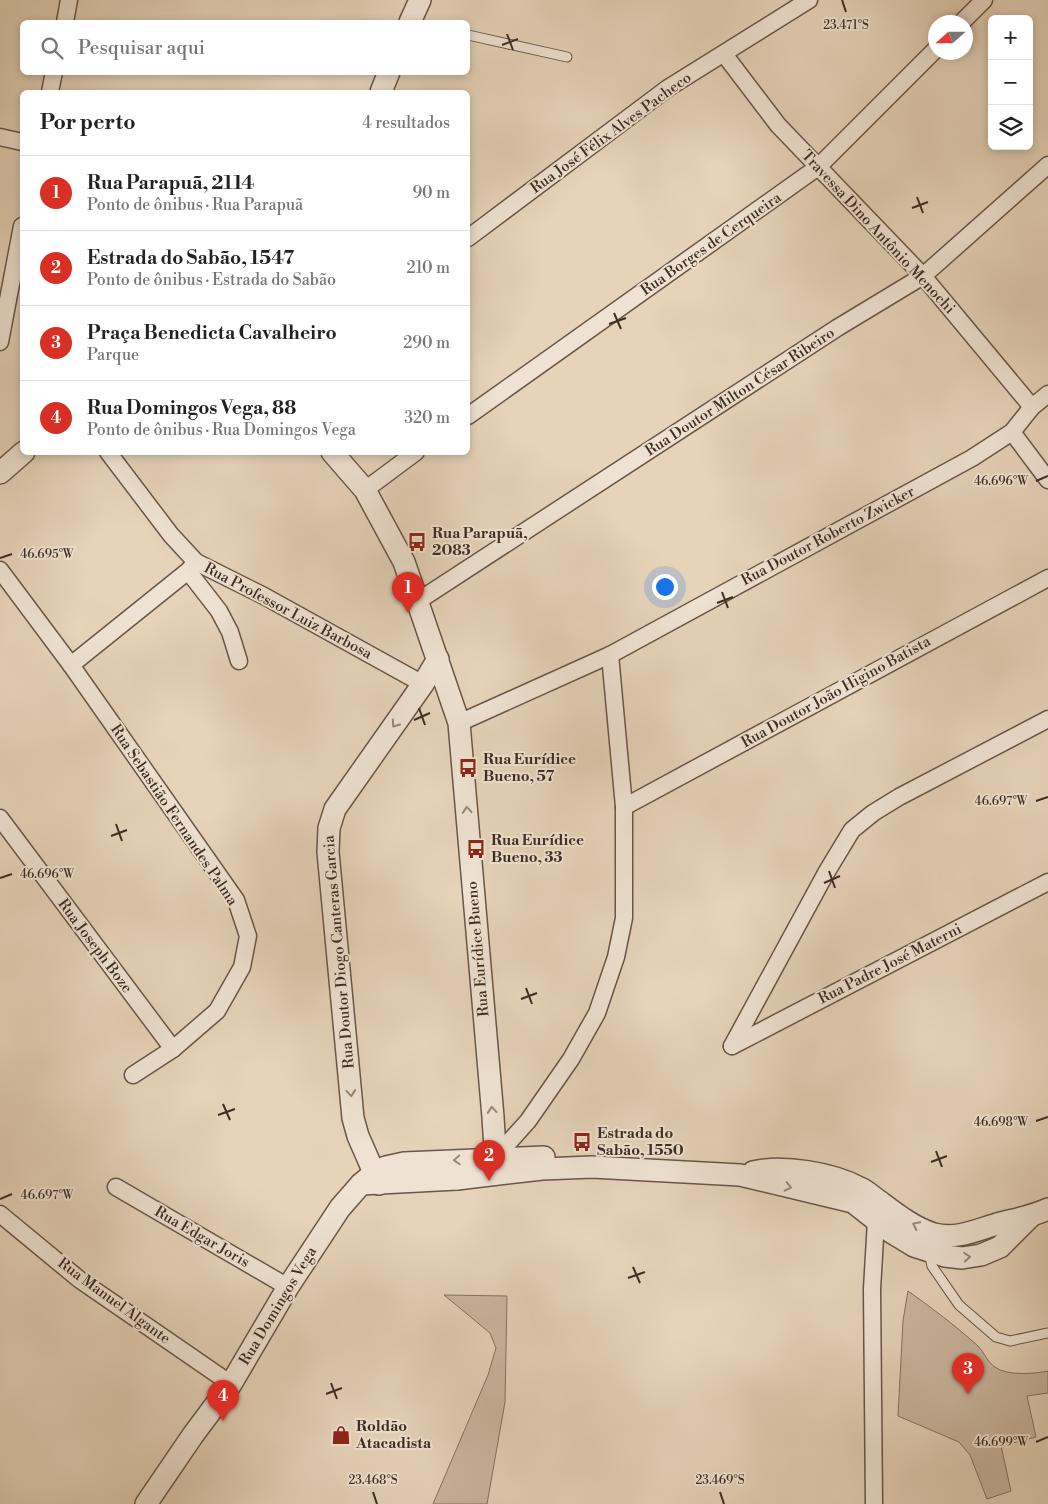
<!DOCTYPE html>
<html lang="pt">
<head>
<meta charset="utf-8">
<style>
  :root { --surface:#fff; --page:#f2f2f2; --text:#222; --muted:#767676; --line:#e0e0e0; --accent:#d93025 }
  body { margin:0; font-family:"Libre Bodoni",serif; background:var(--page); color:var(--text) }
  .controls { position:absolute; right:15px; top:15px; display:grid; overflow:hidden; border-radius:8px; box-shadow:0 2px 8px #0003 }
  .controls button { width:45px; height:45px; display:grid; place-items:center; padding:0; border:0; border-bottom:1px solid var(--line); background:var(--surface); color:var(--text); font:25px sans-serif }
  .compass { position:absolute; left:928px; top:15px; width:45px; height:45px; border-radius:50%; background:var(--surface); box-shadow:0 2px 8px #0003; rotate:249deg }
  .you { position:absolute; left:664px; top:586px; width:18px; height:18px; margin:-12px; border:4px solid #fff; border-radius:50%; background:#1a73e8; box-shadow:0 0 0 8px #1a73e833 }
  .badge { display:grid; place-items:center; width:32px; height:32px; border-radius:50%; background:var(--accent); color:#fff; font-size:16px; font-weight:700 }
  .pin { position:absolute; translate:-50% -41px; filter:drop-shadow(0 1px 2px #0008) }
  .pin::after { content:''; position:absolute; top:26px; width:18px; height:15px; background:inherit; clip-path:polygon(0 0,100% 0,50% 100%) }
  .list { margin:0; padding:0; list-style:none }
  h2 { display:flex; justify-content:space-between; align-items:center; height:65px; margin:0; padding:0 20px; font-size:21px }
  h2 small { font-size:16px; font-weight:400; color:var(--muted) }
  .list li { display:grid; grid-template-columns:32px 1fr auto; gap:15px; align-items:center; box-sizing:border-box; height:75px; padding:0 20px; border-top:1px solid var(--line) }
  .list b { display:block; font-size:19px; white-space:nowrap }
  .list p { margin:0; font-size:16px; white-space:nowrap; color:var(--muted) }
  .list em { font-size:16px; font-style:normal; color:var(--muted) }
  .icon { flex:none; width:28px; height:28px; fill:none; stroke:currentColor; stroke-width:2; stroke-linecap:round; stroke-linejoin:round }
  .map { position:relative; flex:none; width:1048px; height:1504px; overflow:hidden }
  .search { position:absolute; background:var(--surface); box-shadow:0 2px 8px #0003; left:20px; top:20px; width:450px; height:55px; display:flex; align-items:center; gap:12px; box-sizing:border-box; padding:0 18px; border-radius:8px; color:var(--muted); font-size:19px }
  .panel { position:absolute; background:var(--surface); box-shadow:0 2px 8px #0003; left:20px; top:90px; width:450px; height:365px; border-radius:8px }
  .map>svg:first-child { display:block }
  .green { fill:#cab7a0; stroke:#847261 }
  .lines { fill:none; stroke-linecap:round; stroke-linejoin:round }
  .service-casing { stroke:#695648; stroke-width:11 }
  .minor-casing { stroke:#695648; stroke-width:19 }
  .tertiary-casing { stroke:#695648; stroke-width:24 }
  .service { stroke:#efe2d2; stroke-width:9 }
  .minor { stroke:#efe2d2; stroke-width:16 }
  .tertiary { stroke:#efe2d2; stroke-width:21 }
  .oneway { stroke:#97877a }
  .ticks { fill:none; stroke:#3f2c22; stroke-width:2 }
  .labels { text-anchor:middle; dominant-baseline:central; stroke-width:4; stroke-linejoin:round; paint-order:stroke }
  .street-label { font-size:15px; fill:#3f2c22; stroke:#efe2d2 }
  .poi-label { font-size:15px; font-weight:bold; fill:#3f2c22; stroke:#efe2d2; text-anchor:start }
  .ticks-label { font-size:12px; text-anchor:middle; fill:#3f2c22; stroke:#efe2d2; stroke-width:4; stroke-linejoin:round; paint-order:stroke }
</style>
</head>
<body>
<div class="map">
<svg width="1048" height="1504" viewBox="0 0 1048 1504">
  <rect width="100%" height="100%" fill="#e6d3ba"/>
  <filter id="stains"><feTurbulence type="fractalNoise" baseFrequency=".004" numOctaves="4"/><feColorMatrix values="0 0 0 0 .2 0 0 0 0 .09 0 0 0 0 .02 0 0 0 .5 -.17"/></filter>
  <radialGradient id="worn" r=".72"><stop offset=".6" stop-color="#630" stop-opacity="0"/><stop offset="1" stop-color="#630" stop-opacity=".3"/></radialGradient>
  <g class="green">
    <path d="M908 1291C932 1308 956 1326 978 1346 984 1352 988 1363 995 1367 1007 1376 1034 1374 1048 1371V1393L1027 1396 1036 1437 1001 1446 1011 1491 987 1499 970 1455 959 1442 898 1416 903 1321Z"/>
    <path d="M444 1295 507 1296 505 1402 487 1504H433L488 1375 496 1348 490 1333Z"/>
  </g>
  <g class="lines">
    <g class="service-casing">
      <g id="service">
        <path d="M468 35 567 57"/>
        <path d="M929 1252 932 1266 959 1305 996 1337 1010 1341 1048 1333"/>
      </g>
    </g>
    <g class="minor-casing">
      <g id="minor">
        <path d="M65 22 69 0"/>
        <path d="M962 22 984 0"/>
        <path d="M724 54 778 125 923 276 1032 407"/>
        <path d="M50 92 54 72"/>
        <path d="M0 137 22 142"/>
        <path d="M468 238 668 88 809 0"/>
        <path d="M0 342 22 226"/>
        <path d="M468 416 818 167 936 49"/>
        <path d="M1012 432 1048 480"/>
        <path d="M108 452 171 535 196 562 264 596 423 684"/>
        <path d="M365 490 416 452"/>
        <path d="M0 570 71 665 236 900 248 936 242 967 217 1011 173 1049 133 1075"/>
        <path d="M188 571 219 611 230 632 239 661"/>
        <path d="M418 601 837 328 923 276 1048 165"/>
        <path d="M71 665 188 571 196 562"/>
        <path d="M459 723 610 655 972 458 1012 432 1032 407 1048 394"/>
        <path d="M624 807 1048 578"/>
        <path d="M0 818 173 1049"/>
        <path d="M732 1046 826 873 852 830 873 813 899 797 1048 719"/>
        <path d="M732 1046 1048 882"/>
        <path d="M494 1159 528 1121 571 1059 597 1013 616 957 624 918V807L610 655"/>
        <path d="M116 1187 288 1287"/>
        <path d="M873 1211 876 1221 872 1289 874 1504"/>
        <path d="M0 1214 80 1280 231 1384"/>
      </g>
    </g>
    <g class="tertiary-casing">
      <g id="tertiary">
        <path d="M410 22 420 0"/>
        <path d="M381 92 389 72"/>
        <path d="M332 452 365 490 404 562 459 723 493 1117C495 1160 503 1166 457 1179"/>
        <path d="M0 473 24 452"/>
        <path d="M753 1172C784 1165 832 1173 860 1188 867 1191 873 1197 879 1201 895 1213 914 1228 934 1234 956 1240 977 1230 997 1224 1016 1219 1030 1217 1048 1209"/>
        <path d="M361 1184 457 1179 542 1169 592 1167 740 1175 853 1202 891 1232 914 1246 945 1256 962 1258 981 1255 1000 1247 1030 1217"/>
        <path d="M379 1184 358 1136 353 1118 328 852 329 828 335 809 423 684 438 659"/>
        <path d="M146 1504 193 1435 231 1384 288 1287 340 1208 361 1184 374 1173 386 1167 404 1163 544 1157"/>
      </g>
    </g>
    <use href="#service" class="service"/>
    <use href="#minor" class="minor"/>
    <use href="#tertiary" class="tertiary"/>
  </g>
  <defs><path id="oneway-chevron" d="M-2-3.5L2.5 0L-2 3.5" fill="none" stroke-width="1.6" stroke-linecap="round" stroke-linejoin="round" transform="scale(1.25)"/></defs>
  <g class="oneway">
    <use href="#oneway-chevron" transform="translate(395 724) rotate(125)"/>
    <use href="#oneway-chevron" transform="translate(467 810) rotate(-94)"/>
    <use href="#oneway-chevron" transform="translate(351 1093) rotate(85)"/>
    <use href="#oneway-chevron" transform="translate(492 1110) rotate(-95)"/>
    <use href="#oneway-chevron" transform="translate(457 1160) rotate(177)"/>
    <use href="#oneway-chevron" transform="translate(788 1187) rotate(13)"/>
    <use href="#oneway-chevron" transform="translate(916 1225) rotate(-154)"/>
    <use href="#oneway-chevron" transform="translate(967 1257) rotate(-5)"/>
  </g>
  <path class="ticks" d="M842 0 846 12M507 34 513 50M502 45 518 39M917 197 923 213M912 208 928 202M614 313 621 329M609 324 626 318M1036 481 1048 476M0 558 12 554M722 592 728 608M717 603 733 597M419 708 425 725M414 720 430 713M1036 801 1048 797M116 824 122 841M111 836 127 830M829 871 835 888M0 878 12 874M824 883 840 876M526 988 532 1004M521 999 537 993M223 1104 230 1120M218 1115 235 1109M1036 1121 1048 1117M936 1151 942 1167M931 1162 947 1156M0 1199 12 1194M633 1267 640 1283M628 1278 645 1272M331 1383 337 1399M326 1394 342 1388M1036 1442 1048 1437M373 1492 377 1504M720 1492 724 1504"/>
  <defs>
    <g id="bus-bare" transform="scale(1.5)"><path d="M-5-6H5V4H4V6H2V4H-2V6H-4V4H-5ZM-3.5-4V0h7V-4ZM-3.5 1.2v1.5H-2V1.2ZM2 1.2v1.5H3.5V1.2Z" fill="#8f2418" stroke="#efe2d2" stroke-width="2.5" paint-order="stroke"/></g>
    <g id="shop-bare" transform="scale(1.5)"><path d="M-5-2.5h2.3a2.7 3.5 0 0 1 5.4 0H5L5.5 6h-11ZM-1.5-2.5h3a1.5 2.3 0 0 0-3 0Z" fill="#8f2418" stroke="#efe2d2" stroke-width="2.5" paint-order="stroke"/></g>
  </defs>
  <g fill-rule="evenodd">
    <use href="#bus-bare" x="417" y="542"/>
    <use href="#bus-bare" x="468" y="768"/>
    <use href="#bus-bare" x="476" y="849"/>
    <use href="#bus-bare" x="582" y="1142"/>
    <use href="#shop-bare" x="341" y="1435"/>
  </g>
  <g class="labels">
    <g class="street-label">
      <text transform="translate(611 133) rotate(-36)">Rua José Félix Alves Pacheco</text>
      <text transform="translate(878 232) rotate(47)">Travessa Dino Antônio Menochi</text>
      <text transform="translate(711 244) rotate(-35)">Rua Borges de Cerqueira</text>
      <text transform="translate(740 392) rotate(-33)">Rua Doutor Milton César Ribeiro</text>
      <text transform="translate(828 536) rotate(-28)">Rua Doutor Roberto Zwicker</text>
      <text transform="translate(288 611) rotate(28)">Rua Professor Luiz Barbosa</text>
      <text transform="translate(836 692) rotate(-29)">Rua Doutor João Higino Batista</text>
      <text transform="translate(174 815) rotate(56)">Rua Sebastião Fernandes Palma</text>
      <text transform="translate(95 946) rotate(53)">Rua Joseph Boze</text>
      <text transform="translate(478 949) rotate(-95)">Rua Eurídice Bueno</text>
      <text transform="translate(339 952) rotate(-95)">Rua Doutor Diogo Canteras Garcia</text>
      <text transform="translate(890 964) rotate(-27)">Rua Padre José Materni</text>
      <text transform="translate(202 1237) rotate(30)">Rua Edgar Joris</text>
      <text transform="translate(114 1301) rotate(36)">Rua Manuel Algante</text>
      <text transform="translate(278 1306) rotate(-59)">Rua Domingos Vega</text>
    </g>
    <g class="poi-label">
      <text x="432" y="533">Rua Parapuã,<tspan x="432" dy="17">2083</tspan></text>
      <text x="483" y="759">Rua Eurídice<tspan x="483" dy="17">Bueno, 57</tspan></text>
      <text x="491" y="840">Rua Eurídice<tspan x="491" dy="17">Bueno, 33</tspan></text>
      <text x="597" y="1133">Estrada do<tspan x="597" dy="17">Sabão, 1550</tspan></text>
      <text x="356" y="1426">Roldão<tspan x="356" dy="17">Atacadista</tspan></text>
    </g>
  </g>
  <g class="ticks-label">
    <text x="846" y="29">23.471°S</text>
    <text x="1001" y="485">46.696°W</text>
    <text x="47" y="558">46.695°W</text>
    <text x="1001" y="805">46.697°W</text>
    <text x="47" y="878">46.696°W</text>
    <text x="1001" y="1126">46.698°W</text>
    <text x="47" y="1199">46.697°W</text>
    <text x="1001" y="1446">46.699°W</text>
    <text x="373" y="1484">23.468°S</text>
    <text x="720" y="1484">23.469°S</text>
  </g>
  <rect width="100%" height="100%" filter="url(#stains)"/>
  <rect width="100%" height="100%" fill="url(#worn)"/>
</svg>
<div class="controls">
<button>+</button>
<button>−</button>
<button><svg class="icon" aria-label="layers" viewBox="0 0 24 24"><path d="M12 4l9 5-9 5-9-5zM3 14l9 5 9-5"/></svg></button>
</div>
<svg class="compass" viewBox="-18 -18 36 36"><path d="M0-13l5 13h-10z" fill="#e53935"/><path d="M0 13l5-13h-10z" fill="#767676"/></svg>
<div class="you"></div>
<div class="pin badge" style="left:408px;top:613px">1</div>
<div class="pin badge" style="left:489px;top:1181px">2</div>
<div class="pin badge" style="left:968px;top:1394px">3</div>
<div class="pin badge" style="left:223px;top:1421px">4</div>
<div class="search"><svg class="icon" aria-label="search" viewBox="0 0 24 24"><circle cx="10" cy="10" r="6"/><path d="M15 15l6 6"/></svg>Pesquisar aqui</div>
<section class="panel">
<h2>Por perto<small>4 resultados</small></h2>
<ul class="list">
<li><span class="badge">1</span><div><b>Rua Parapuã, 2114</b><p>Ponto de ônibus · Rua Parapuã</p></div><em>90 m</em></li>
<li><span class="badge">2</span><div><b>Estrada do Sabão, 1547</b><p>Ponto de ônibus · Estrada do Sabão</p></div><em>210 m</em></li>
<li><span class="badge">3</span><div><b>Praça Benedicta Cavalheiro</b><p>Parque</p></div><em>290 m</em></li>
<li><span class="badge">4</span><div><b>Rua Domingos Vega, 88</b><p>Ponto de ônibus · Rua Domingos Vega</p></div><em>320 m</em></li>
</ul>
</section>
</div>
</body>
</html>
